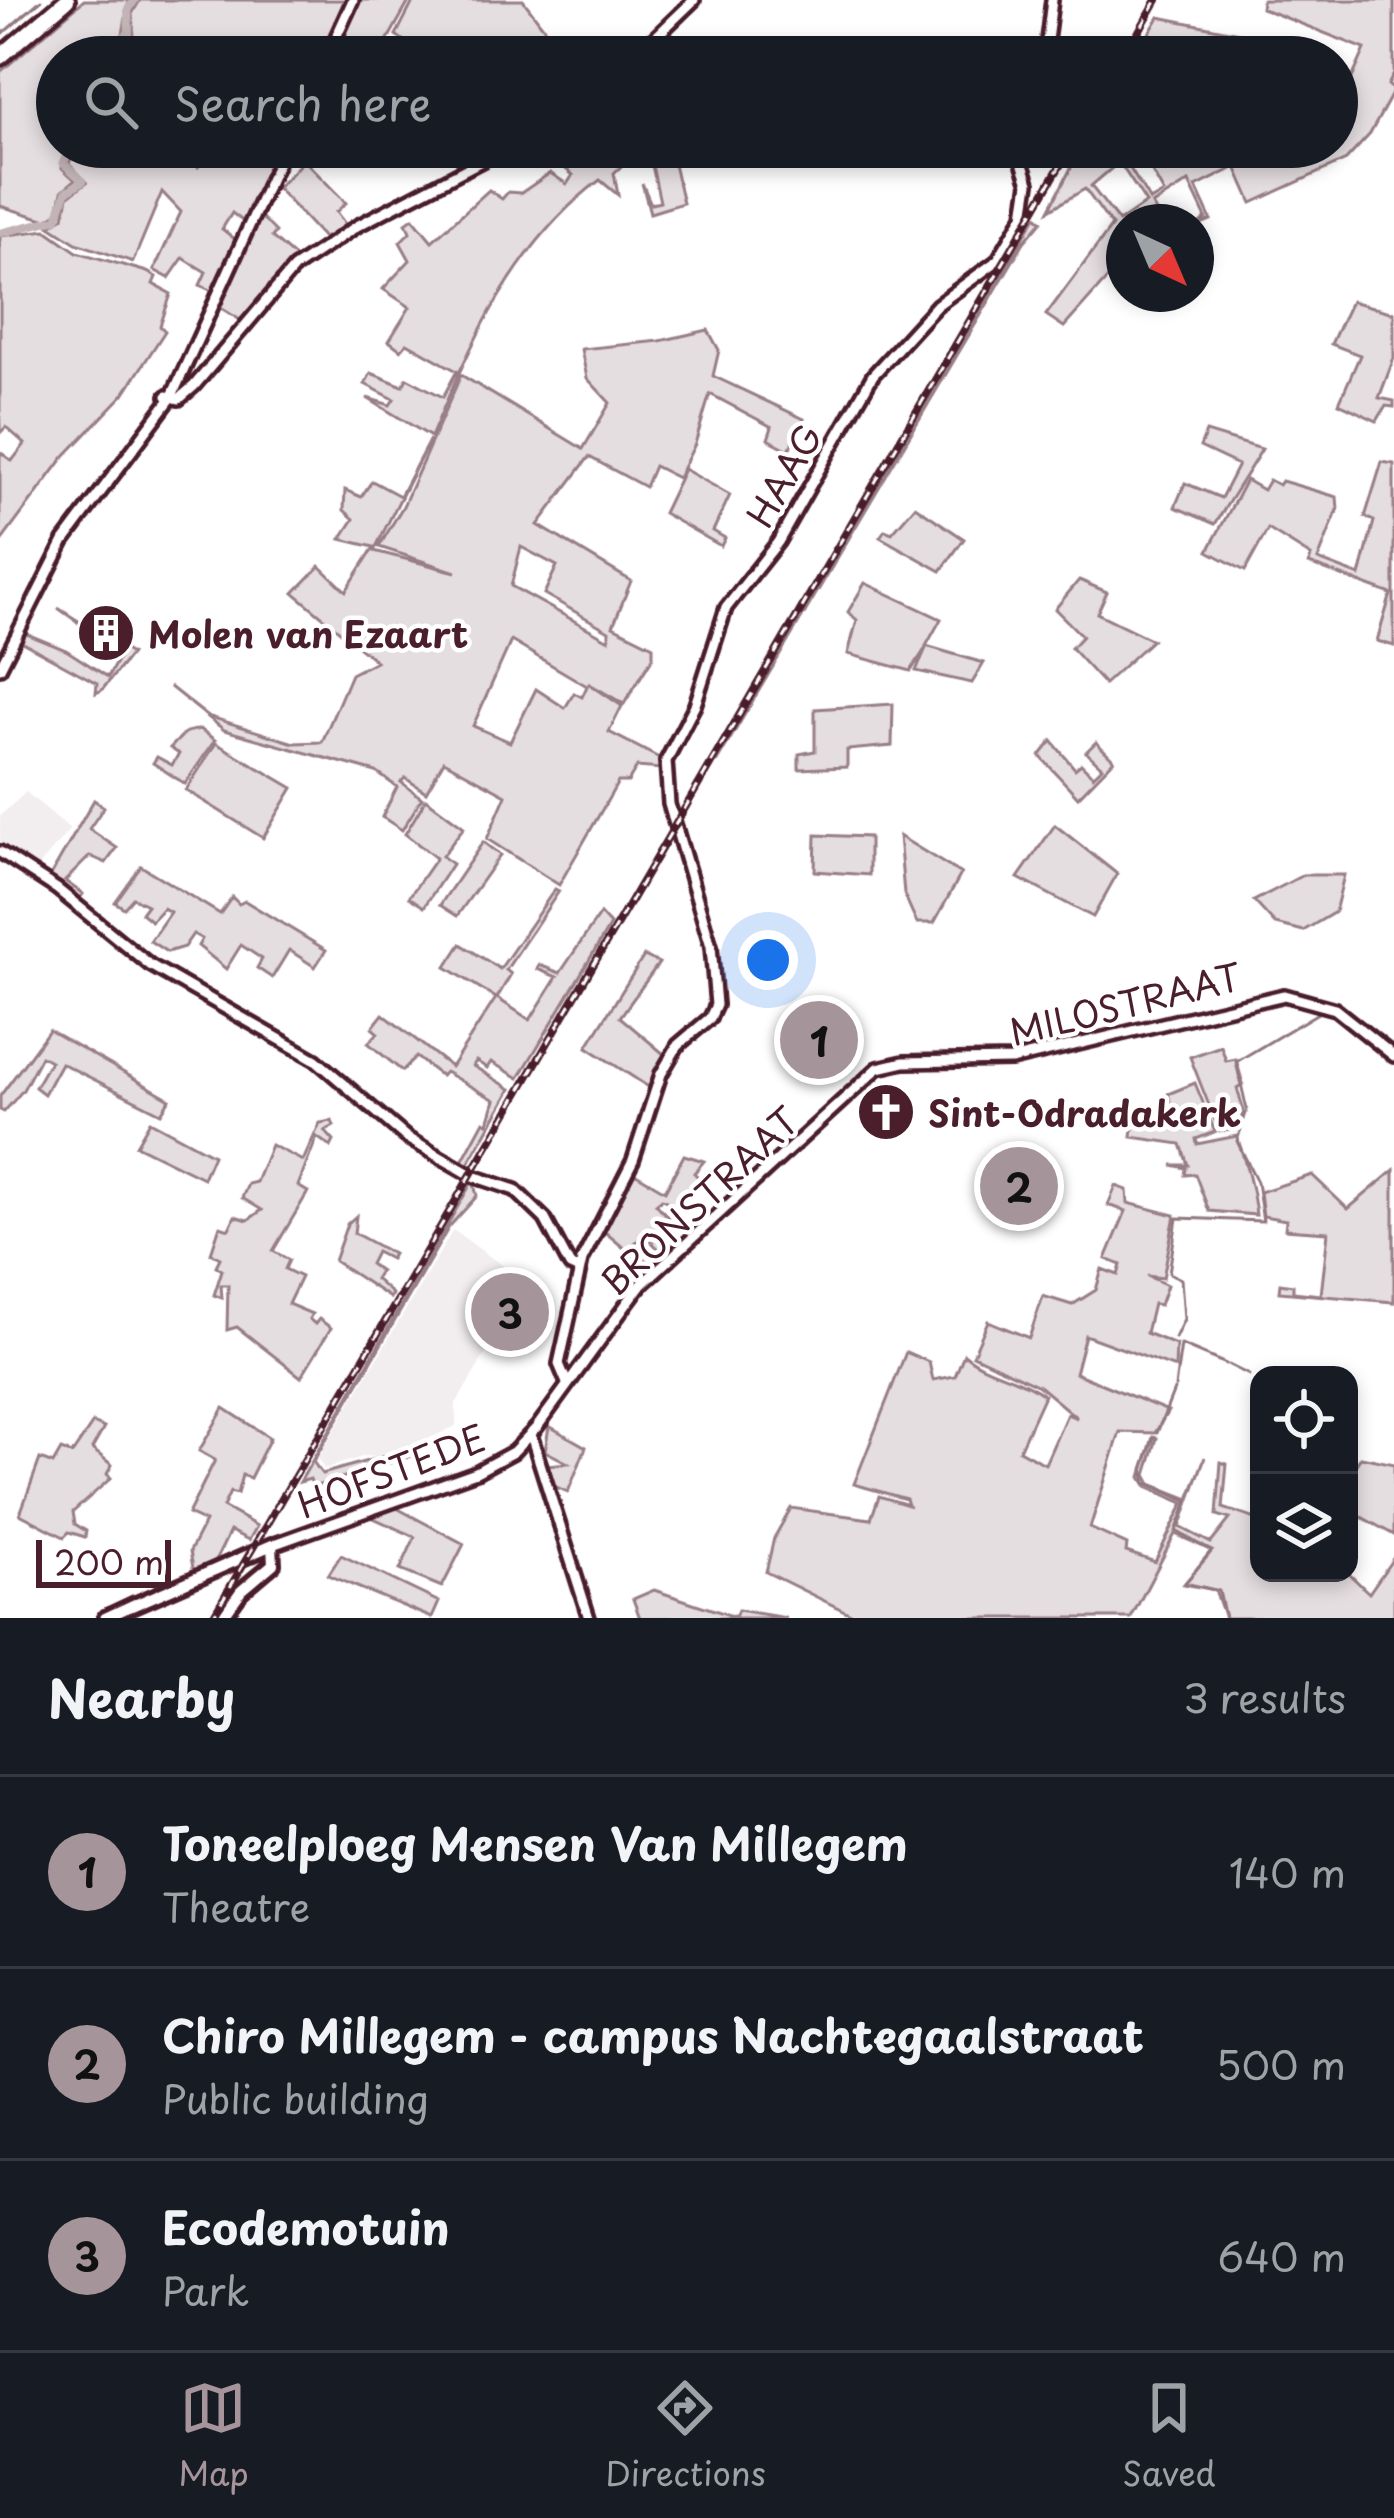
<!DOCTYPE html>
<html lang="en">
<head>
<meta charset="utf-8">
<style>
  :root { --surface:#171b24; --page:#20242c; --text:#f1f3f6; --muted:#9ea1a6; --line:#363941; --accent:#a6949b }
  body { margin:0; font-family:"Playpen Sans",sans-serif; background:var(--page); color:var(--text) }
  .controls { position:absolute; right:36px; bottom:36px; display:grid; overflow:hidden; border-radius:24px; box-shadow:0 6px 18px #0003 }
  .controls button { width:108px; height:108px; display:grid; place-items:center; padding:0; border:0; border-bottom:3px solid var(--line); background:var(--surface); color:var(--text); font:60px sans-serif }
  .compass { position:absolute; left:1106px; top:204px; width:108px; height:108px; border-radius:50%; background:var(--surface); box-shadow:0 6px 18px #0003; rotate:136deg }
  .scale { position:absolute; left:36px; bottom:30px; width:135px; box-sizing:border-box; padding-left:12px; border:6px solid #4a1f2b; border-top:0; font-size:33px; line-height:42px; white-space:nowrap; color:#4a1f2b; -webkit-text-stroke:9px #fff; paint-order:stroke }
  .you { position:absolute; left:768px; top:960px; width:42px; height:42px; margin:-30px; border:9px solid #fff; border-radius:50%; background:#1a73e8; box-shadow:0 0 0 18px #1a73e833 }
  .badge { display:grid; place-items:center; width:78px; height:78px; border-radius:50%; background:var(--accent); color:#111; font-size:39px; font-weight:700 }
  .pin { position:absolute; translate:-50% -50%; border:6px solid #fff; box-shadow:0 3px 12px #0006 }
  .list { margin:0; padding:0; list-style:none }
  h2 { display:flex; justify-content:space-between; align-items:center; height:156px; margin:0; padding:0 48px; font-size:51px }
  h2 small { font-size:39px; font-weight:400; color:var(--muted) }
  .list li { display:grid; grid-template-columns:78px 1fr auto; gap:36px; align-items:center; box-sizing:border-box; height:192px; padding:0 48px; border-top:3px solid var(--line) }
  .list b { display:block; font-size:45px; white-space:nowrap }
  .list p { margin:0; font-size:39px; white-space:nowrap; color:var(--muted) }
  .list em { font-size:39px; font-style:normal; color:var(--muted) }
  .icon { flex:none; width:66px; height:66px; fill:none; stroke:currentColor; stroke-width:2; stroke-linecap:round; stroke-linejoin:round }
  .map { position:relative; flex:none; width:1394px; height:1618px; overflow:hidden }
  .search { position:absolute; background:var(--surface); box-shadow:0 6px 18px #0003; left:36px; right:36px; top:36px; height:132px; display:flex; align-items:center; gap:30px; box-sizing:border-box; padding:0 42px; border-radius:66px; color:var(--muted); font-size:45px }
  .sheet { height:732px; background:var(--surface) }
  nav { display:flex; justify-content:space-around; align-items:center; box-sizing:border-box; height:168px; border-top:3px solid var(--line); background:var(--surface); font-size:33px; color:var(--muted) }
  nav a { display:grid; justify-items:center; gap:6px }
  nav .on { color:var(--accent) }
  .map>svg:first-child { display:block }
  .built { fill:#f2eeef }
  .green { fill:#e5dee0; stroke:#987e86; stroke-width:3; fill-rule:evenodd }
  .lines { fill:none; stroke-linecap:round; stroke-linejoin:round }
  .stream { stroke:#91787e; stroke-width:3 }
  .river { stroke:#c1b3b6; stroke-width:8 }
  .secondary-casing { stroke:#4a1f2b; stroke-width:18 }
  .primary-casing { stroke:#4a1f2b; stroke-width:20 }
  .highway-casing { stroke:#4a1f2b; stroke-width:22 }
  .secondary { stroke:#fff; stroke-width:9 }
  .primary { stroke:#fff; stroke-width:10 }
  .highway { stroke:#fff; stroke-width:14 }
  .rail-casing { stroke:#4a1f2b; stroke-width:8 }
  .rail { stroke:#fff; stroke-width:3; stroke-dasharray:9; stroke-linecap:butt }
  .labels { text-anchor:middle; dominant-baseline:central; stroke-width:9; stroke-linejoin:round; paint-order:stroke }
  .street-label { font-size:36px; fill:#4a1f2b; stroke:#fff }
  .poi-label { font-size:36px; font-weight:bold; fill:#4a1f2b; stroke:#fff; text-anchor:start }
</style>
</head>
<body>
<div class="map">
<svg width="1394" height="1618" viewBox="0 0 1394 1618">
  <rect width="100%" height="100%" fill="#fff"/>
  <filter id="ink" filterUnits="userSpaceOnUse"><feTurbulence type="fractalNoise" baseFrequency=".00833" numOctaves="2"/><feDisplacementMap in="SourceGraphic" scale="24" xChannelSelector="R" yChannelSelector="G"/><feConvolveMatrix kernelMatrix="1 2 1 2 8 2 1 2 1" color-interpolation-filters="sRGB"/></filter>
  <g filter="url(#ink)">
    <g class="built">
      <path d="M26 792 70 829 34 872 0 850V816Z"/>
      <path d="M453 1230 513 1273 476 1334 489 1348 456 1404V1426L386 1458 365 1456 324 1469 318 1458Z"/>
    </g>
    <g class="green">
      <path d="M84 0H129L123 34 102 57H57V147H65L62 168 75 180 62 191 58 212 47 220 0 206V72Z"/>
      <path d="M140 0H349L321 57H114L134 36 132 14Z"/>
      <path d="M357 0H410L387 41 371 57H331Z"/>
      <path d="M414 0H523L566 57H425L396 35Z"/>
      <path d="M1262 0H1394V74L1388 85 1394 90 1370 134 1346 160 1252 203 1236 167 1196 187 1211 220 1196 226 1206 218 1189 182 1152 205 1162 222H1124V260L1064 327 1046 315 1112 226 1085 189 1049 210 1082 147H1127L1121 154 1150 201 1164 193 1138 147H1337V79L1350 83 1365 49 1261 8ZM1119 162 1146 203 1119 222 1091 186Z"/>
      <path d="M1159 17 1254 36 1256 57H1135Z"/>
      <path d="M75 147H175L198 167 204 159 194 147H281L245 223 232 213 222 229 236 240 214 292 200 285 206 272 183 258 169 278 154 270 181 212 162 192 133 262 76 243 50 226 64 217 68 196 87 182 69 164Z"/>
      <path d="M584 147H642L614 173 618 195 600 180C515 244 471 343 431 437L367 398 390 405 394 399 365 384 371 373 403 386 407 378 443 397 457 371 407 343 401 350 389 341 410 307 383 289 410 260 400 242 410 232 406 223 413 218 432 241 489 190 502 199 508 192 521 193 550 173 567 184 573 175 562 166Z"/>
      <path d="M648 147H670L683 203 650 213 642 183 651 204 660 202Z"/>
      <path d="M304 160 346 203 336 212 345 224 358 223 326 241 277 188Z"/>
      <path d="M258 214 276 232 272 237 299 261 245 323 216 305Z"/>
      <path d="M1036 216 1042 221 1024 242 716 763Z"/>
      <path d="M46 230 77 252 147 272 156 277 153 284 171 294 160 326 165 331 124 394 64 457 0 543V452L12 461 25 444 6 427 0 433V236Z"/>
      <path d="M1351 301 1394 313V358L1379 398 1394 401V407L1386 406 1377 421 1339 403 1360 355 1331 344Z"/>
      <path d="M708 330 719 350 713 376 804 419 789 450 768 439 772 427 710 394 695 444 678 478 654 466 645 487 589 457 538 525 631 581 613 626 653 646V657L624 704 588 683 622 706 609 732 663 760 661 769 637 767 628 782H618L559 885 487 839 506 795 444 761 426 792 405 778 401 782 422 798 402 830 382 817 397 787 376 772 224 730 169 686 207 716 294 743 322 742 351 674 376 661 294 593 320 566 346 591 374 547 341 539 354 519 344 510 345 490 361 497 372 481 400 496 430 439 374 551 456 572 379 547 403 506 461 375 583 449 610 403 587 378 581 349 660 341ZM521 547 557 566 544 594 609 631V640L511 586ZM511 641 587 686 582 697 574 693 565 708 536 689 510 742 473 726Z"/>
      <path d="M1206 432 1262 449 1215 524 1175 507 1185 483 1221 498 1238 465 1200 447Z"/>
      <path d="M1382 462 1394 464V646L1377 641 1391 594 1309 564 1311 556 1268 529 1245 571 1208 551 1246 480 1263 490 1269 480 1279 485 1282 481 1337 497 1338 509 1318 560 1360 576 1374 521 1365 517Z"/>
      <path d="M684 469 730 495 713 531 725 538 721 546 663 513Z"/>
      <path d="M915 506 964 539 941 571 880 537 885 530 892 533Z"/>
      <path d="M1079 580 1107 592 1097 613 1152 640 1104 684 1071 648 1082 636 1055 609Z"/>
      <path d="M865 583 941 619 926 646 984 663 972 683 916 671 927 646 911 671 848 654 857 620 848 612Z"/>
      <path d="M58 608 131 654 102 690 96 693 97 683 18 640 22 632 66 650 108 677 121 653Z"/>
      <path d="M893 704 892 746 847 750V767L799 769V754L815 751V709Z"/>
      <path d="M200 729 215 740 185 784 153 763 157 757 172 765 179 754 170 748 186 732Z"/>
      <path d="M1052 741 1075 769 1081 764 1093 776 1102 767 1086 752 1096 742 1114 760 1078 797 1040 756Z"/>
      <path d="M216 743 293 788 263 838 186 790Z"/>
      <path d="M426 799 464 827 442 856 452 864 424 907 409 897 436 858 405 834Z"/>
      <path d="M94 800 104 807 89 829 117 848 106 863 90 856 65 881 83 894 77 902 48 880Z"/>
      <path d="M1055 825 1117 874 1093 917 1018 878Z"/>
      <path d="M816 835 869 837V875L815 871Z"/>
      <path d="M899 836 961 874 934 923H917L904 894Z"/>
      <path d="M483 842 500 855 457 916 440 905Z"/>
      <path d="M141 866 220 914 232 897 239 904 245 901 326 950 315 967 289 950 272 978 257 968 262 959 241 945 226 969 198 946 202 939 193 934 184 947 167 952 150 941 170 912 163 908 151 921 141 913 147 905 133 898 124 908 115 902Z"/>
      <path d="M1303 875H1344L1335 912 1303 931 1275 924 1254 901Z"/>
      <path d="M555 889 559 891 506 970 511 974 497 998 530 1020 557 977 537 969 539 965 560 973 600 914 610 925 519 1078 491 1062 487 1068 476 1061 473 1066 511 1089 467 1166 460 1165 484 1121 488 1123 495 1100 445 1072 441 1076 416 1057 402 1071 368 1043 378 1033 372 1028 383 1014 451 1067 496 998 446 967 461 944 500 969Z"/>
      <path d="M644 956 659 963 620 1017 665 1055 650 1088 587 1047Z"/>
      <path d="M49 1030 170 1099 161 1113 61 1063 44 1094 35 1087 50 1061 41 1056 23 1090 4 1112 0 1110V1096Z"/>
      <path d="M1221 1046 1226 1061 1236 1059 1243 1084 1237 1088 1244 1112 1237 1130 1219 1131 1190 1057Z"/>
      <path d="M1195 1083 1215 1132 1196 1139 1197 1144 1237 1136C1244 1159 1253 1186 1256 1215L1209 1211 1195 1174 1185 1175 1186 1168 1172 1165H1188L1181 1144 1132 1137 1135 1107 1173 1111 1168 1094Z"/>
      <path d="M150 1121 213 1155 203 1178 136 1145Z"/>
      <path d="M332 1121 334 1126 325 1131 334 1141 331 1147 317 1137 298 1186 308 1192 273 1251 289 1260 285 1269 301 1277 288 1304 312 1314 309 1319 315 1324 319 1319 331 1328 301 1377 237 1327 227 1330 228 1285H221L222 1298 214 1295 222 1270 216 1266 220 1258 211 1253 220 1226 229 1229 235 1216 248 1220 262 1210 242 1198 248 1184 256 1182 271 1145 303 1161 320 1123Z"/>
      <path d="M684 1155 704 1161 694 1173 700 1179 676 1206 662 1199 656 1204 675 1224 669 1230 680 1241 665 1255 644 1235 634 1244 652 1268 641 1279 630 1268 637 1259 600 1228 631 1171 665 1191Z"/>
      <path d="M1394 1170V1302L1279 1292 1280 1283 1293 1285V1292L1321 1295 1328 1232 1285 1229 1286 1220 1263 1216 1260 1192 1312 1175 1348 1209Z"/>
      <path d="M473 1180 477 1196 449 1227 313 1462 322 1474 413 1448 418 1454 313 1487 310 1479 300 1482Z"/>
      <path d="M1116 1186 1127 1190 1128 1203 1175 1215 1163 1278 1147 1276 1167 1285 1160 1305 1153 1304 1146 1333 1176 1345 1175 1368 1085 1335 1075 1373 1168 1411 1155 1433 1120 1432 1090 1528 1127 1545 1126 1552 1155 1562 1184 1503 1147 1487 1141 1477 1153 1437 1157 1438 1146 1475 1151 1484 1189 1499 1205 1457 1180 1527 1211 1543 1230 1519 1217 1515 1221 1462 1227 1464 1223 1508 1259 1520V1573H1348L1369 1593 1394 1557V1618H1225L1215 1590 1184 1584 1212 1551 1175 1534 1131 1618H859L766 1572 774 1538 791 1508 871 1519 879 1496 908 1505 906 1499 854 1484 906 1352 929 1362 933 1380 955 1376 964 1354C987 1374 1019 1376 1044 1395L1019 1450 1045 1464 1067 1414 1077 1418 1039 1386 973 1355 988 1321 1029 1338 1043 1296 1072 1305 1096 1290 1102 1269 1118 1275 1121 1265 1106 1259 1126 1211 1108 1205Z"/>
      <path d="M356 1216 354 1233 393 1254 390 1259 376 1252 370 1264 380 1271 375 1279 392 1294 390 1298 334 1261 347 1224Z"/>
      <path d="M513 1273 535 1290 522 1346 506 1336 498 1348 476 1335Z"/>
      <path d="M224 1408 270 1438 250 1478 242 1475 237 1494 230 1492 223 1507 257 1526 249 1540 230 1531 213 1566 194 1574 190 1551 205 1522 188 1514 215 1460 199 1451Z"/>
      <path d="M93 1423 104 1428 92 1449 112 1465 107 1474 111 1478 73 1512 75 1524 86 1531 85 1537 69 1532 64 1537 20 1514 40 1459 53 1464 61 1450 72 1454Z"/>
      <path d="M549 1426 586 1447 568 1492 552 1485 546 1465 568 1463 545 1451Z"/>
      <path d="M1361 1457 1394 1464V1535L1349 1510V1475Z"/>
      <path d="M391 1505 464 1544 442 1587 400 1570 415 1537 367 1515Z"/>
      <path d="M341 1555 439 1602 432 1618 328 1575Z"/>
      <path d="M654 1590 735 1617 738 1610 786 1618H640L633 1599Z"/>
    </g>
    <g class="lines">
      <g class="stream">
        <path d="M0 36 41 0"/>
        <path d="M1247 1110 1236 1062 1323 1010"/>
        <path d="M1175 1338 1184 1319 1181 1279 1169 1273 1177 1218 1263 1221 1257 1182 1237 1141 1246 1113"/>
        <path d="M1229 1365 1249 1375"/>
        <path d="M1175 1387 1181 1345 1226 1364"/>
        <path d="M1157 1433 1174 1390"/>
        <path d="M1154 1438 1143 1469 1146 1483 1188 1501 1176 1531 1211 1551 1185 1583 1219 1591 1225 1618"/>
      </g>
      <g class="river">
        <path d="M107 57 129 32 128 9 135 0"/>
        <path d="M0 233 57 219 66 192 83 181 63 163 70 147"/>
      </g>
      <g class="secondary-casing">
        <g id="secondary">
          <path d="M327 57 353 0"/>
          <path d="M635 57 694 0"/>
          <path d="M1045 57 1052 0"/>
          <path d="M167 396 179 399 194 386 294 268 357 226 508 147"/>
          <path d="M0 668 64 541 171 398 285 147"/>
          <path d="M0 852 57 889 150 965 316 1060 407 1138 473 1176 515 1190 545 1219 570 1266 579 1270"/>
          <path d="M567 1383 559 1364 582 1260 633 1160 661 1074 678 1045 710 1018 716 1005 711 946 669 804 666 761 695 705 726 608 778 542 873 375 937 305 997 261 1024 215 1029 183 1017 147"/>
          <path d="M531 1435 589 1618"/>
          <path d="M272 1545 476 1472 513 1452 537 1427 639 1287 878 1068 904 1062 1011 1060 1284 995 1335 1009 1394 1056"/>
        </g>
      </g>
      <g class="primary-casing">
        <g id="primary">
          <path d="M132 1606 272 1545 273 1564 241 1591 222 1618"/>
          <path d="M105 1618 135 1604"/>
        </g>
      </g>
      <g class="highway-casing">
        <path id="highway" d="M0 57 67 0"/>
      </g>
      <use href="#secondary" class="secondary"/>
      <use href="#primary" class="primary"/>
      <use href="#highway" class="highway"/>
      <g class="rail-casing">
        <g id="rail">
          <path d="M1124 57 1157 0"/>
          <path d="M212 1618 1071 147"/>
        </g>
      </g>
      <use href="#rail" class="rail"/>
    </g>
  </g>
  <defs>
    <g id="building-disc" transform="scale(3)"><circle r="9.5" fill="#4a1f2b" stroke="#fff"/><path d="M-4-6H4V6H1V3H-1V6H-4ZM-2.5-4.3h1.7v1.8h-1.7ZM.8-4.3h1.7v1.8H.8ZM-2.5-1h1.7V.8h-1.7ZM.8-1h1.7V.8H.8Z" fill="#fff"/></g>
    <g id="church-disc" transform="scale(3)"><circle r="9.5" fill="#4a1f2b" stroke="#fff"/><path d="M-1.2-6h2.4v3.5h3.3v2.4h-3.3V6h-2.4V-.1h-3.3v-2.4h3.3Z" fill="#fff"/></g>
  </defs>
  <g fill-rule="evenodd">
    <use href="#building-disc" x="106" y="633"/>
    <use href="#church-disc" x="886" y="1112"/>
  </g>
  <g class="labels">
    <g class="street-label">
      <text transform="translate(783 475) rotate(-60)">HAAG</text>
      <text transform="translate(1125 1003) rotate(-14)">MILOSTRAAT</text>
      <text transform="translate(699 1200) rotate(-43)">BRONSTRAAT</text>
      <text transform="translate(391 1470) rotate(-21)">HOFSTEDE</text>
    </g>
    <g class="poi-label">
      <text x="148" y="633">Molen van Ezaart</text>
      <text x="928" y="1112">Sint-Odradakerk</text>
    </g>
  </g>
</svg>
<div class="controls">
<button><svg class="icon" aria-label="locate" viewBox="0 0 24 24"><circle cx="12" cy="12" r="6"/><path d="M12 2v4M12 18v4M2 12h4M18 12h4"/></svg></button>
<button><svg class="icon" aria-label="layers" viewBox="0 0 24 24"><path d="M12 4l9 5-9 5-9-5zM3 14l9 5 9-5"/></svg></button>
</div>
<svg class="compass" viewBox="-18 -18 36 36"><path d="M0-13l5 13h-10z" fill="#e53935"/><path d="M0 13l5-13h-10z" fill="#9ea1a6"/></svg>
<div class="scale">200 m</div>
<div class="you"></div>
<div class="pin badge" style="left:819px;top:1040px">1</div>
<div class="pin badge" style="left:1019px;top:1186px">2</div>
<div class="pin badge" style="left:510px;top:1312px">3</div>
<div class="search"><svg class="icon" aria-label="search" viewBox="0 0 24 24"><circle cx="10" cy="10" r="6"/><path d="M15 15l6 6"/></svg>Search here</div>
</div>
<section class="sheet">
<h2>Nearby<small>3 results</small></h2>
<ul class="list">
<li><span class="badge">1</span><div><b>Toneelploeg Mensen Van Millegem</b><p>Theatre</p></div><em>140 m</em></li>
<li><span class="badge">2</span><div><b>Chiro Millegem - campus Nachtegaalstraat</b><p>Public building</p></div><em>500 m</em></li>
<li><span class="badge">3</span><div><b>Ecodemotuin</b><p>Park</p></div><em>640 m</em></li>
</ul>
</section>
<nav>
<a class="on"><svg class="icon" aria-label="map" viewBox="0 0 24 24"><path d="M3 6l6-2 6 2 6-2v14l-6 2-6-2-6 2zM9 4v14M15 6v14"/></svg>Map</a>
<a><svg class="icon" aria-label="directions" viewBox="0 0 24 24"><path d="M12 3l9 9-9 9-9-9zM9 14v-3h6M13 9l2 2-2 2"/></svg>Directions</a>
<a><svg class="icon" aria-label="saved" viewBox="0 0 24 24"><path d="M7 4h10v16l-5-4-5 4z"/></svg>Saved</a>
</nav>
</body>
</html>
